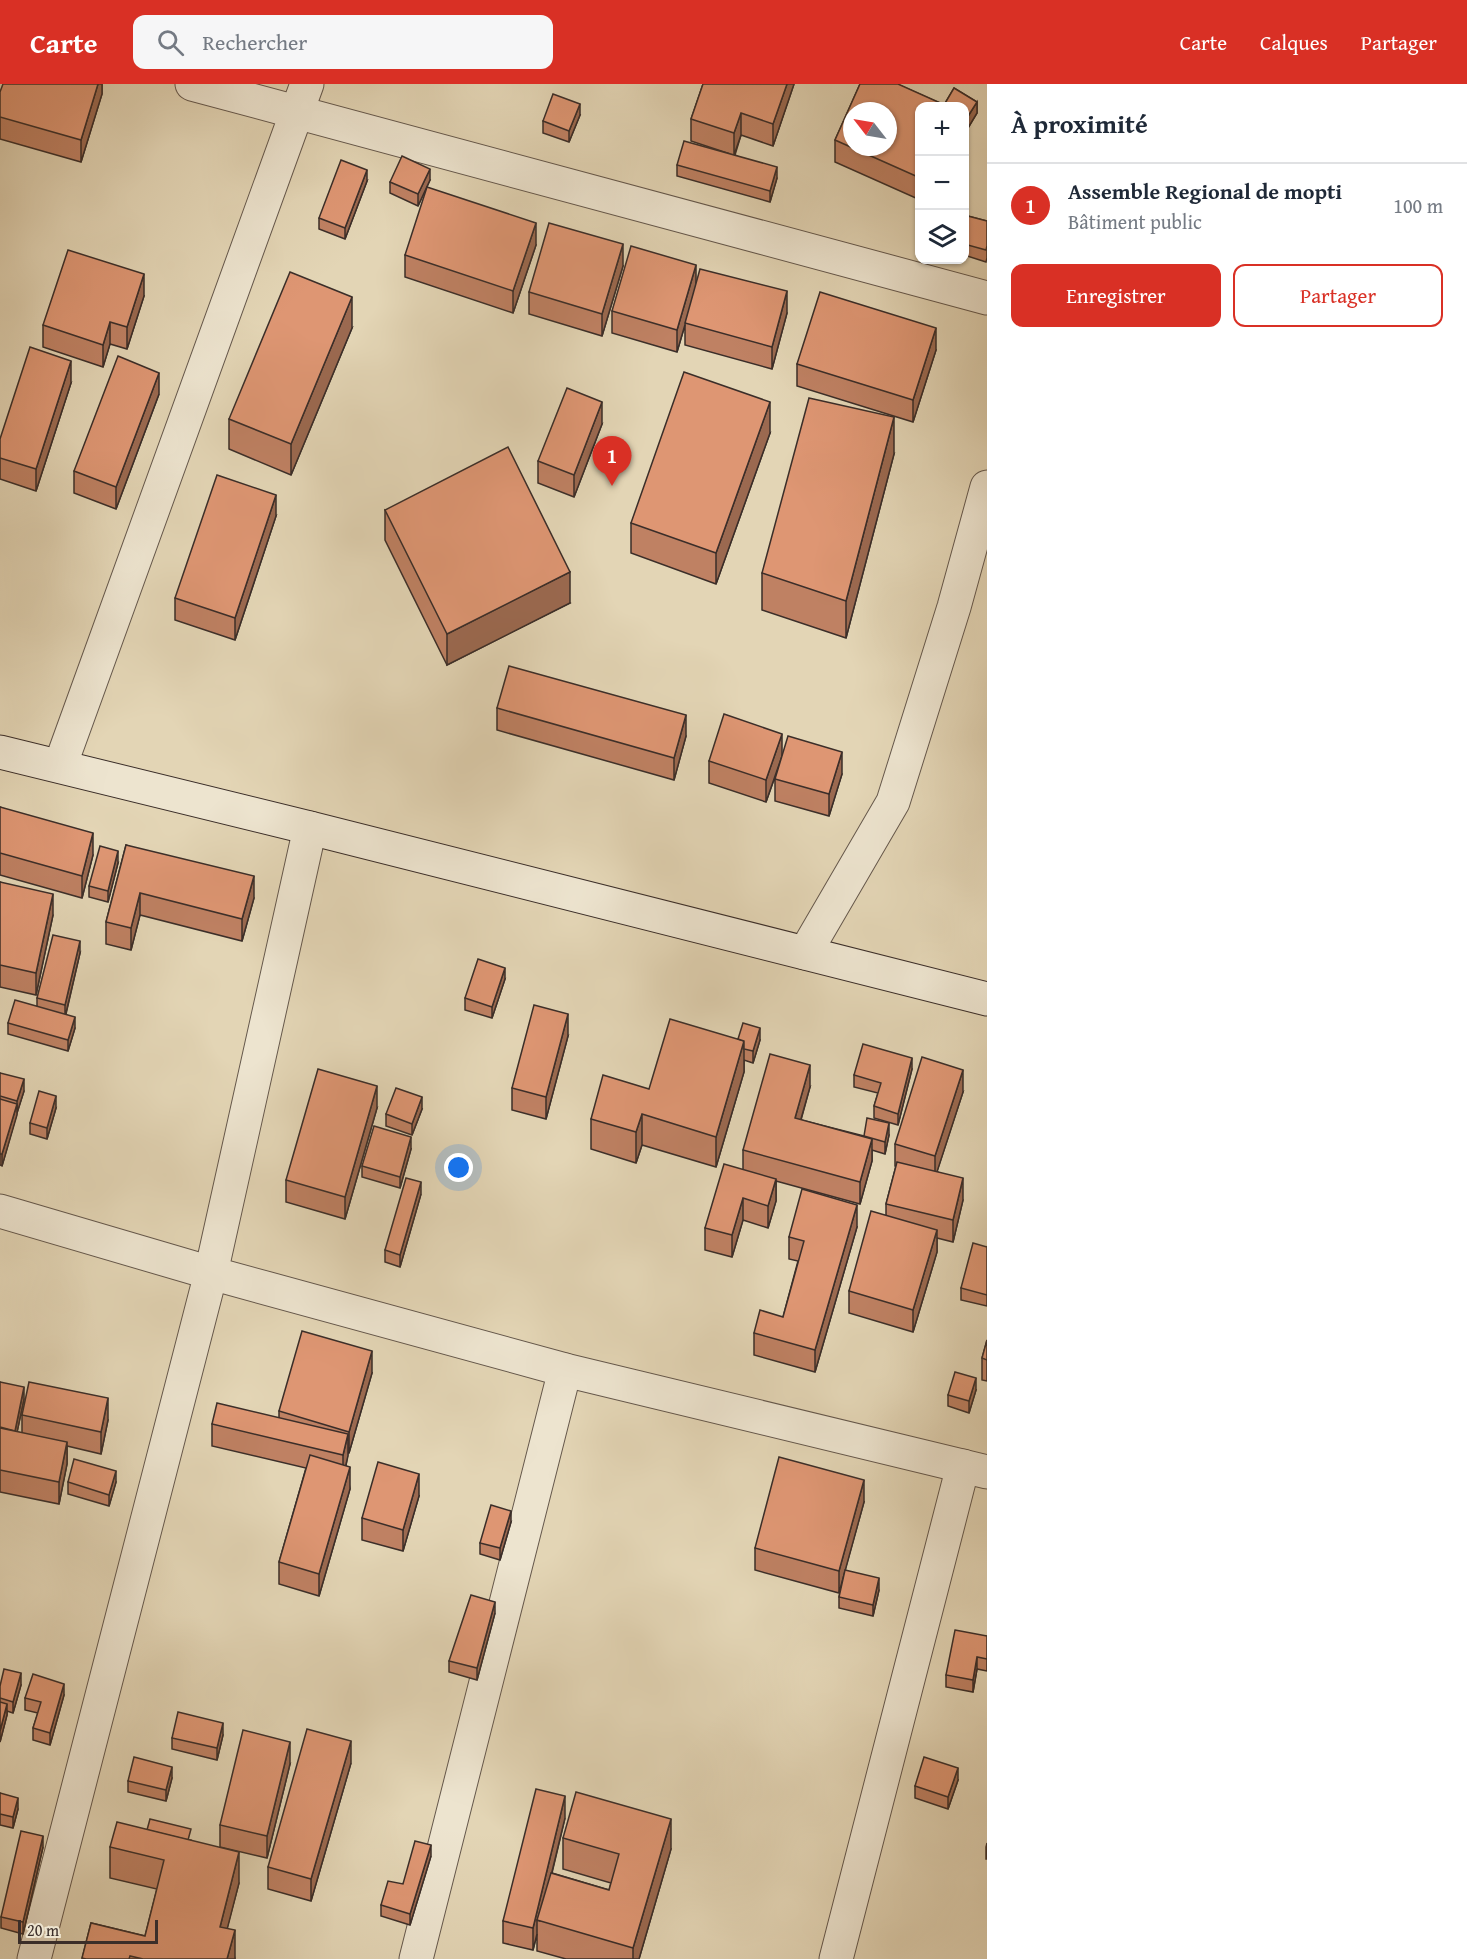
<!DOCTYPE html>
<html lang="fr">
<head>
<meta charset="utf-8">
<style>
  :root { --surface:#fff; --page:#f6f6f7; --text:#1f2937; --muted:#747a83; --line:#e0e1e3; --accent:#d93025 }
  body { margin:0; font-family:"Gentium Book Plus",serif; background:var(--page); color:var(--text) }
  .controls { position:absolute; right:18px; top:18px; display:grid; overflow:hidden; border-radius:12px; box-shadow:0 2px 4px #0004 }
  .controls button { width:54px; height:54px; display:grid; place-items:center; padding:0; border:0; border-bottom:2px solid var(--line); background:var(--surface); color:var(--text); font:30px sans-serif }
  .compass { position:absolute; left:843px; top:18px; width:54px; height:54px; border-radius:50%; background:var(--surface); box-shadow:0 2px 4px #0004; rotate:301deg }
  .scale { position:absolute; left:18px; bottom:15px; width:140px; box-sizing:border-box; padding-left:6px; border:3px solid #3b2e29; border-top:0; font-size:16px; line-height:21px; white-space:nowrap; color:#3b2e29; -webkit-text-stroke:4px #ede4cf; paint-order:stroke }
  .you { position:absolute; left:459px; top:1084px; width:21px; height:21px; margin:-15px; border:4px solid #fff; border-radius:50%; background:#1a73e8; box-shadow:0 0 0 9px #1a73e833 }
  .badge { display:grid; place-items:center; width:39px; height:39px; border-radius:50%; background:var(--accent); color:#fff; font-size:20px; font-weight:700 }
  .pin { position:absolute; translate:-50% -50px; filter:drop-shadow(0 2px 3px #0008) }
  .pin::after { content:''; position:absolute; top:32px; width:21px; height:18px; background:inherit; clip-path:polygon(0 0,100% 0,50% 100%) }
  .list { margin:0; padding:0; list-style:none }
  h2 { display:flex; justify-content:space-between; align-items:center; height:78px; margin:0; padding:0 24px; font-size:26px }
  h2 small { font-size:20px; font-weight:400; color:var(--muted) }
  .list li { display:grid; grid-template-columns:39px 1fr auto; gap:18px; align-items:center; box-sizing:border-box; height:84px; padding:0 24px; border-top:2px solid var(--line) }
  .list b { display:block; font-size:22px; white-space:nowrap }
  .list p { margin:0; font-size:20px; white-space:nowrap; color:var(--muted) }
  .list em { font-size:20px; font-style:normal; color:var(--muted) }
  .actions { display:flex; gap:12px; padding:18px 24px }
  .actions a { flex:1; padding:14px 0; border:2px solid var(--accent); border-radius:12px; text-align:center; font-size:21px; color:var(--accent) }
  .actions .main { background:var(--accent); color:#fff }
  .icon { flex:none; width:33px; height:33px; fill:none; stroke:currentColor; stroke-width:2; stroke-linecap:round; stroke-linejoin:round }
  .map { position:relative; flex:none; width:987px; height:1875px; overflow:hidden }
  header { display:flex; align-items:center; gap:36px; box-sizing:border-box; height:84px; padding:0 30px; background:var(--accent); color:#fff }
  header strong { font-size:28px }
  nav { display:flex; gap:33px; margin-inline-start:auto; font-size:21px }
  .search { width:420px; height:54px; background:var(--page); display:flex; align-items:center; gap:15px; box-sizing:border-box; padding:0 21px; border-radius:12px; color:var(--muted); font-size:22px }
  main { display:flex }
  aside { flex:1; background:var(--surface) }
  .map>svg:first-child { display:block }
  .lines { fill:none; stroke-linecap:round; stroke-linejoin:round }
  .street-casing { stroke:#65584c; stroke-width:35 }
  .secondary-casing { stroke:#3b2e29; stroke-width:35 }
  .street { stroke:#ede4cf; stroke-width:33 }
  .secondary { stroke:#ede4cf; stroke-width:33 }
  .wall { fill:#bf8163; stroke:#3b2e29; stroke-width:1.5; fill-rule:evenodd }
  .shaded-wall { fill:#9b6950; stroke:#3b2e29; stroke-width:1.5 }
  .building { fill:#de9673; stroke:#3b2e29; stroke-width:1.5; fill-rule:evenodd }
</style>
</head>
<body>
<header>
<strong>Carte</strong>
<div class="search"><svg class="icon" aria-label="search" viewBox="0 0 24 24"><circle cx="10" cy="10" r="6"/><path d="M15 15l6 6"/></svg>Rechercher</div>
<nav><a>Carte</a><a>Calques</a><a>Partager</a></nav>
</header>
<main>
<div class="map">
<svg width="987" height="1875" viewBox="0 0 987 1875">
  <rect width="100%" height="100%" fill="#e3d5b5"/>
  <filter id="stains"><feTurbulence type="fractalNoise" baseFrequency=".00333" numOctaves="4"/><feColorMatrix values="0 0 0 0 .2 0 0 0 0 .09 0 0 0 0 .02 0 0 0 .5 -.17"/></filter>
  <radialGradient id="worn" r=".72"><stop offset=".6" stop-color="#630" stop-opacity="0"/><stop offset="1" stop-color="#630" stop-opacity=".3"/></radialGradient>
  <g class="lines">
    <g class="street-casing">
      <g id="street">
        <path d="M192 0 987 214"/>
        <path d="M60 682 307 0"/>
        <path d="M805 869 893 718 954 523 987 403"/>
        <path d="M0 1127 211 1189 565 1286 987 1388"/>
        <path d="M34 1875 211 1189 310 744"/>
        <path d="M416 1875 565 1286"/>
        <path d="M836 1875 963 1382"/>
      </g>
    </g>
    <g class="secondary-casing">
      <path id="secondary" d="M0 668 310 744 987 915"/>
    </g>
    <use href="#street" class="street"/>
    <use href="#secondary" class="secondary"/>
  </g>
  <g class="wall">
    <path d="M102 0V10L81 78 0 55V8Z"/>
    <path d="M703 0H794L773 62 741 51 735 71 777 94 770 118 677 92V81L727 69 691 57V35Z"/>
    <path d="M860 0H897L944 21 954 4 977 18V29L965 49 964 22H920V111L918 115 835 78V56ZM852 27H888V63H852Z"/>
    <path d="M580 31 569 58 543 49V37Z"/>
    <path d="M430 96 418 122 390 109V98Z"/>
    <path d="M367 97 345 155 319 145V134Z"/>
    <path d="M964 131 987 137V174L986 178 964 171Z"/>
    <path d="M536 161 513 229 405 193V171Z"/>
    <path d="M623 182 602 252 529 230V208Z"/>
    <path d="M696 200 787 229 772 285 685 261V241L677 268 612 249V227Z"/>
    <path d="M144 212 127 265 110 260 103 283 43 263V241Z"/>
    <path d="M352 244 291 391 229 365V335Z"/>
    <path d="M936 266 913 338 797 302V280Z"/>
    <path d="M71 299 36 407 0 395V355Z"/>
    <path d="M159 310 116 425 74 409V387Z"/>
    <path d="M602 340 574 413 538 399V377Z"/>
    <path d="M770 349 716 500 631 469V439Z"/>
    <path d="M894 370 846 554 762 526V489Z"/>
    <path d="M385 426 570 519 447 581 385 456Z"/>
    <path d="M276 432 235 556 175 536V514Z"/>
    <path d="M497 624 686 652 674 696 497 646Z"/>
    <path d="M782 671 842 690 829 732 775 717V695L781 676 766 718 709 699V677Z"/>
    <path d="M0 723 93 771 82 814 0 791Z"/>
    <path d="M126 761 254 814 242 857 140 831 131 866 106 860V838Z"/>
    <path d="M118 779 108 818 89 813V802Z"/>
    <path d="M0 798 53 831 36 911 0 903Z"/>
    <path d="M80 869 66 930 75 944 68 967 8 950V939L37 922V914Z"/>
    <path d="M505 895 492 934 465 926V914Z"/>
    <path d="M568 952 546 1035 512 1026V1004Z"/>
    <path d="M738 955 760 956 753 979 744 976V988L716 1083 642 1061 636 1079 591 1065V1035L649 1005Z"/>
    <path d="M912 985 898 1041 874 1034V1022L878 1009 854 1003V991Z"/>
    <path d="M0 989 24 1007 17 1029 2 1082 0 1081Z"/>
    <path d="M810 1003 801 1036 864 1052 889 1051 885 1070 872 1066V1077L860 1120 776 1097V1117L768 1144 743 1136 732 1173 705 1166V1144L743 1085V1066Z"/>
    <path d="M963 1008 937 1087 963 1116 953 1158 937 1154V1168L913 1248 849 1229V1207L886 1132V1120L896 1082H895V1060Z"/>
    <path d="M56 1024 47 1055 30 1050V1039Z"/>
    <path d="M377 1024 345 1135 286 1118V1096Z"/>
    <path d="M422 1025 412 1051 386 1042V1030Z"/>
    <path d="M411 1065 400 1104 362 1093V1082Z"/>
    <path d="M421 1110 400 1183 385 1178V1166Z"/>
    <path d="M857 1143 815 1288 754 1271V1249L783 1233 798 1177 789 1175V1153Z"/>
    <path d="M987 1163V1222L961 1216V1204Z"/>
    <path d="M987 1256V1297L982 1296V1274Z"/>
    <path d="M372 1289 349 1369H348L346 1382 350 1405 319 1512 279 1500V1478L306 1384 212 1362V1340L279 1334V1327Z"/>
    <path d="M0 1298 24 1315 17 1348 22 1349V1331L108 1336 101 1370 67 1362V1380L59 1420 0 1408Z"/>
    <path d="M976 1306 969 1329 948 1322V1311Z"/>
    <path d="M68 1398H116L109 1422 68 1410Z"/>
    <path d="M419 1412 403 1467 362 1456V1434Z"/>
    <path d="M864 1418 845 1486 879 1506 873 1532 839 1524V1513L843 1493 839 1509 755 1486V1464Z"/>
    <path d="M511 1438 500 1476 480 1470V1459Z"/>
    <path d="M495 1529 477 1596 449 1588V1577Z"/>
    <path d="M987 1552V1587L977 1585 973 1608 946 1603V1591Z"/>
    <path d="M21 1601 13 1629 7 1627V1631L0 1658V1602Z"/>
    <path d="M64 1611 50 1661 33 1656V1644L38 1629 25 1626V1614Z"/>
    <path d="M223 1651 217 1676 172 1665V1654Z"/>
    <path d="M351 1679 311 1817 268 1805V1783Z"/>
    <path d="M290 1680 267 1774 220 1763V1741Z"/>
    <path d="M172 1694 166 1717 128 1708V1697Z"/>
    <path d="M958 1696 948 1725 915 1714V1702Z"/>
    <path d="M0 1709 18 1725 13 1744 0 1741Z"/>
    <path d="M565 1734 552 1789 609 1806 611 1799 563 1785V1754L671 1765 639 1875H566L537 1867V1850L533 1866 503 1859V1837Z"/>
    <path d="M191 1756 239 1799 227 1844 235 1875H82L91 1839 145 1852 157 1805 110 1794V1763Z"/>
    <path d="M987 1759V1775H986V1763Z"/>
    <path d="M43 1763 23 1850 1 1844V1833Z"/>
    <path d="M431 1772 410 1841 381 1832V1821Z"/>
  </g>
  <g class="shaded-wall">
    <path d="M98 0H102V10L81 78V56Z"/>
    <path d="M787 0H794L773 62V40Z"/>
    <path d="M977 18V29L965 49V37Z"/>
    <path d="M580 20V31L569 58V47Z"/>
    <path d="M741 29V51L734 71V49Z"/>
    <path d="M777 83V94L770 118V107Z"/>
    <path d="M430 85V96L418 122V110Z"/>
    <path d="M367 86V97L345 155V144Z"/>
    <path d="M920 89V111L918 115V93Z"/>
    <path d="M536 139V161L513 229V207Z"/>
    <path d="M623 160V182L602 252V230Z"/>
    <path d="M696 181V203L677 268V246Z"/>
    <path d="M144 190V212L127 265V243Z"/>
    <path d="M787 207V229L772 285V263Z"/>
    <path d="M352 213V244L291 391V360Z"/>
    <path d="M110 238V260L103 283V261Z"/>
    <path d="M936 244V266L913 338V316Z"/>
    <path d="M71 277V299L36 407V385Z"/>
    <path d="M159 289V310L116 425V403Z"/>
    <path d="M602 318V340L574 413V391Z"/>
    <path d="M770 318V349L716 500V469Z"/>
    <path d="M894 333V370L846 554V517Z"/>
    <path d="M276 411V432L235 556V534Z"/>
    <path d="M570 488V519L447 581V550Z"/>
    <path d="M686 631V652L674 696V674Z"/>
    <path d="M782 650V672L766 718V696Z"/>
    <path d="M842 668V690L829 732V710Z"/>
    <path d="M93 749V771L82 814V792Z"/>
    <path d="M118 767V779L108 818V807Z"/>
    <path d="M254 792V814L242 857V835Z"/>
    <path d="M140 809V831L131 866V844Z"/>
    <path d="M53 810V831L36 911V889Z"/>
    <path d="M80 857V869L65 933V921Z"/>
    <path d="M505 884V895L492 934V923Z"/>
    <path d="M568 930V952L546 1035V1013Z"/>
    <path d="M75 933V944L68 967V956Z"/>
    <path d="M760 944V956L753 979V967Z"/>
    <path d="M744 957V988L716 1083V1053Z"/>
    <path d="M912 974V985L898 1041V1030Z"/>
    <path d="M810 981V1003L795 1056V1034Z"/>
    <path d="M963 986V1008L935 1094V1072Z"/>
    <path d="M24 995V1007L17 1029V1017Z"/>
    <path d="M377 1002V1024L345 1135V1113Z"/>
    <path d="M56 1012V1024L47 1055V1044Z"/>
    <path d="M422 1013V1025L412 1051V1040Z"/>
    <path d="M17 1020V1031L2 1082V1070Z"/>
    <path d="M642 1030V1061L636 1079V1048Z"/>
    <path d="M889 1039V1051L885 1070V1058Z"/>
    <path d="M411 1053V1065L400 1104V1093Z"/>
    <path d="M872 1055V1077L860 1120V1098Z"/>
    <path d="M963 1094V1116L953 1158V1136Z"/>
    <path d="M776 1095V1117L768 1144V1122Z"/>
    <path d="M421 1098V1110L400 1183V1171Z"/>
    <path d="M743 1114V1136L732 1173V1151Z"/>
    <path d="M857 1121V1143L815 1288V1266Z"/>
    <path d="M937 1146V1168L913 1248V1226Z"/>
    <path d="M372 1267V1289L349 1369V1348Z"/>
    <path d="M976 1294V1306L969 1329V1317Z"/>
    <path d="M24 1303V1315L15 1358V1347Z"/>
    <path d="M108 1314V1336L101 1370V1348Z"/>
    <path d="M348 1350V1372L343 1393V1371Z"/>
    <path d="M67 1358V1380L59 1420V1398Z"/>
    <path d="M350 1383V1405L319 1512V1490Z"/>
    <path d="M116 1387V1398L109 1422V1411Z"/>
    <path d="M419 1390V1412L403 1467V1446Z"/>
    <path d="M864 1396V1418L839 1509V1487Z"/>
    <path d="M511 1427V1438L500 1476V1464Z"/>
    <path d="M879 1494V1506L873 1532V1521Z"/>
    <path d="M495 1518V1529L477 1596V1584Z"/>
    <path d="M977 1573V1585L973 1608V1596Z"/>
    <path d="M21 1589V1601L13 1629V1618Z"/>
    <path d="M64 1600V1611L50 1661V1649Z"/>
    <path d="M7 1620V1631L0 1658V1647Z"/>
    <path d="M223 1639V1651L217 1676V1664Z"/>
    <path d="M351 1657V1679L311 1817V1795Z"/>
    <path d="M290 1658V1680L267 1774V1752Z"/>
    <path d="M172 1683V1694L166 1717V1706Z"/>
    <path d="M958 1684V1696L948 1725V1713Z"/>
    <path d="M565 1712V1734L540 1837 537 1836V1850L533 1866V1844Z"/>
    <path d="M18 1714V1725L13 1744V1733Z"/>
    <path d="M671 1735V1765L639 1875H633V1864Z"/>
    <path d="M43 1752V1763L23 1850V1838Z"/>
    <path d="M431 1761V1772L410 1841V1830Z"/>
    <path d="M239 1768V1799L220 1873V1843Z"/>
    <path d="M235 1846V1875H227Z"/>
  </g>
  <g class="building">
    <path d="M3 0H98L81 56 0 33V8Z"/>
    <path d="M703 0H787L773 40 741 29 734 49 691 35Z"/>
    <path d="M860 0H898L947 22H920V89L918 93 835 56ZM852 27H888V63H852Z"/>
    <path d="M954 4 977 18 965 37 964 22H947L944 21Z"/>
    <path d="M553 10 580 20 569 47 543 37Z"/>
    <path d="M684 57 777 83 770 107 677 81Z"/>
    <path d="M402 72 430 85 418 110 390 98Z"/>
    <path d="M341 76 367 86 345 144 319 134Z"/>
    <path d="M427 103 536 139 513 207 405 171Z"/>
    <path d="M964 131 987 137V162L986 166 964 160Z"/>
    <path d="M549 139 623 160 602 230 529 208Z"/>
    <path d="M631 162 696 181 677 246 612 227Z"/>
    <path d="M68 166 144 190 127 243 110 238 103 261 43 241Z"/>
    <path d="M700 185 787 207 772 263 685 239Z"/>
    <path d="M290 188 352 213 291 360 229 335Z"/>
    <path d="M820 208 936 244 913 316 797 280Z"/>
    <path d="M30 263 71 277 36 385 0 374V355Z"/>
    <path d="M118 272 159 289 116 403 74 387Z"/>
    <path d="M684 288 770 318 716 469 631 439Z"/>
    <path d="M567 304 602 318 574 391 538 377Z"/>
    <path d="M809 314 894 333 846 517 762 489Z"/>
    <path d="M508 363 570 488 447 550 385 426Z"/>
    <path d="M217 391 276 411 235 534 175 514Z"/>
    <path d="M509 582 686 631 674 674 497 624Z"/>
    <path d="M724 630 782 650 766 696 709 677Z"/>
    <path d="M788 652 842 668 829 710 775 695Z"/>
    <path d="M0 723 93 749 82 792 0 769Z"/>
    <path d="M126 761 254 792 242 835 140 809 131 844 106 838Z"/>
    <path d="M100 762 118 767 108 807 89 802Z"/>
    <path d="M0 798 53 810 36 889 0 881Z"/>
    <path d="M53 851 80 857 65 921 37 914Z"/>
    <path d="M478 875 505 884 492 923 465 914Z"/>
    <path d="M15 916 75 933 68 956 8 939Z"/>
    <path d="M534 921 568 930 546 1013 512 1004Z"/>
    <path d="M670 935 744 957 716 1053 642 1030 636 1048 591 1035 603 991 649 1005Z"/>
    <path d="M743 939 760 944 753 967 744 965V957L738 955Z"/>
    <path d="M863 960 912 974 898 1030 874 1022 881 999 854 991Z"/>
    <path d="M770 970 810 981 795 1034 872 1055 860 1098 743 1066Z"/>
    <path d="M922 973 963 986 935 1072 895 1060Z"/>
    <path d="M318 985 377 1002 345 1113 286 1096Z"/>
    <path d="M0 989 24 995 17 1017 0 1012Z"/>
    <path d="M396 1004 422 1013 412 1040 386 1030Z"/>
    <path d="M39 1007 56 1012 47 1044 30 1039Z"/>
    <path d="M0 1015 17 1020 2 1070H0Z"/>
    <path d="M867 1034 889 1039 885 1058 864 1052Z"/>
    <path d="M374 1042 411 1053 400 1093 362 1082Z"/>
    <path d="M897 1078 963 1094 953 1136 886 1120Z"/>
    <path d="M724 1080 776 1095 768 1122 743 1114 732 1151 705 1144Z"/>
    <path d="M406 1094 421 1098 400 1171 385 1166Z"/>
    <path d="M802 1105 857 1121 815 1266 754 1249 760 1226 783 1233 804 1157 789 1153Z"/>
    <path d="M871 1127 937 1146 913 1226 849 1207Z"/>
    <path d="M973 1159 987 1163V1211L961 1204Z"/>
    <path d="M302 1247 372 1267 349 1348 279 1327Z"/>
    <path d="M987 1256V1276L982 1274Z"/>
    <path d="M955 1288 976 1294 969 1317 948 1311Z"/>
    <path d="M0 1298 24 1303 15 1347 0 1343Z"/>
    <path d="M29 1298 108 1314 101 1348 22 1331Z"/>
    <path d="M217 1319 348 1350 343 1371 212 1340Z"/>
    <path d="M0 1344 67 1358 59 1398 0 1386Z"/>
    <path d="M310 1371 350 1383 319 1490 279 1478Z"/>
    <path d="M779 1373 864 1396 839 1487 755 1464Z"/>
    <path d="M74 1375 116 1387 109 1411 68 1398Z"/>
    <path d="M378 1378 419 1390 403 1446 362 1434Z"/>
    <path d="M491 1421 511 1427 500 1464 480 1459Z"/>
    <path d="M845 1486 879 1494 873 1521 839 1513Z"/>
    <path d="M471 1511 495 1518 477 1584 449 1577Z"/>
    <path d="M955 1546 987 1552V1575L977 1573 973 1596 946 1591Z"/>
    <path d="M4 1585 21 1589 13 1618 0 1614V1602Z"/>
    <path d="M33 1590 64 1600 50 1649 33 1644 41 1618 25 1614Z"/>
    <path d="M0 1618 7 1620 0 1647Z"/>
    <path d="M178 1628 223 1639 217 1664 172 1654Z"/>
    <path d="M307 1645 351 1657 311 1795 268 1783Z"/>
    <path d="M243 1646 290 1658 267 1752 220 1741Z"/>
    <path d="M134 1673 172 1683 166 1706 128 1697Z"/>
    <path d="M924 1673 958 1684 948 1713 915 1702Z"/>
    <path d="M536 1705 565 1712 533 1844 503 1837Z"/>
    <path d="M576 1708 671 1735 633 1864 537 1836 551 1789 609 1806 619 1770 563 1754Z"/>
    <path d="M0 1709 18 1714 13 1733 0 1730Z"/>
    <path d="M150 1735 191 1745 188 1756 147 1746Z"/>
    <path d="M117 1738 239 1768 220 1843 235 1846 227 1875H143L130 1872 129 1875H86L82 1874 91 1839 145 1852 164 1776 110 1763Z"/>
    <path d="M21 1747 43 1752 23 1838 1 1833Z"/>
    <path d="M415 1757 431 1761 410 1830 381 1821 388 1797 403 1800Z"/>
  </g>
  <rect width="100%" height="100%" filter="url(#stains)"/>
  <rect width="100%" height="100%" fill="url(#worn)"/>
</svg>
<div class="controls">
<button>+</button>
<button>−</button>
<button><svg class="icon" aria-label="layers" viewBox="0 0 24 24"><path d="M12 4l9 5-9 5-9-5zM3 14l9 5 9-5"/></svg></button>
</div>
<svg class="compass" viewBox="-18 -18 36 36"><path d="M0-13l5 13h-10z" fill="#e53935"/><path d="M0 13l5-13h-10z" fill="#747a83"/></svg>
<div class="scale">20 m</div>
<div class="you"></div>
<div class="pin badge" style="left:612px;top:402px">1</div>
</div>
<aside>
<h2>À proximité<small></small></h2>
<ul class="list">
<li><span class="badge">1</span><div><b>Assemble Regional de mopti</b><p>Bâtiment public</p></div><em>100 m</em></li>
</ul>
<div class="actions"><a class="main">Enregistrer</a><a>Partager</a></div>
</aside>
</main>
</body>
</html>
